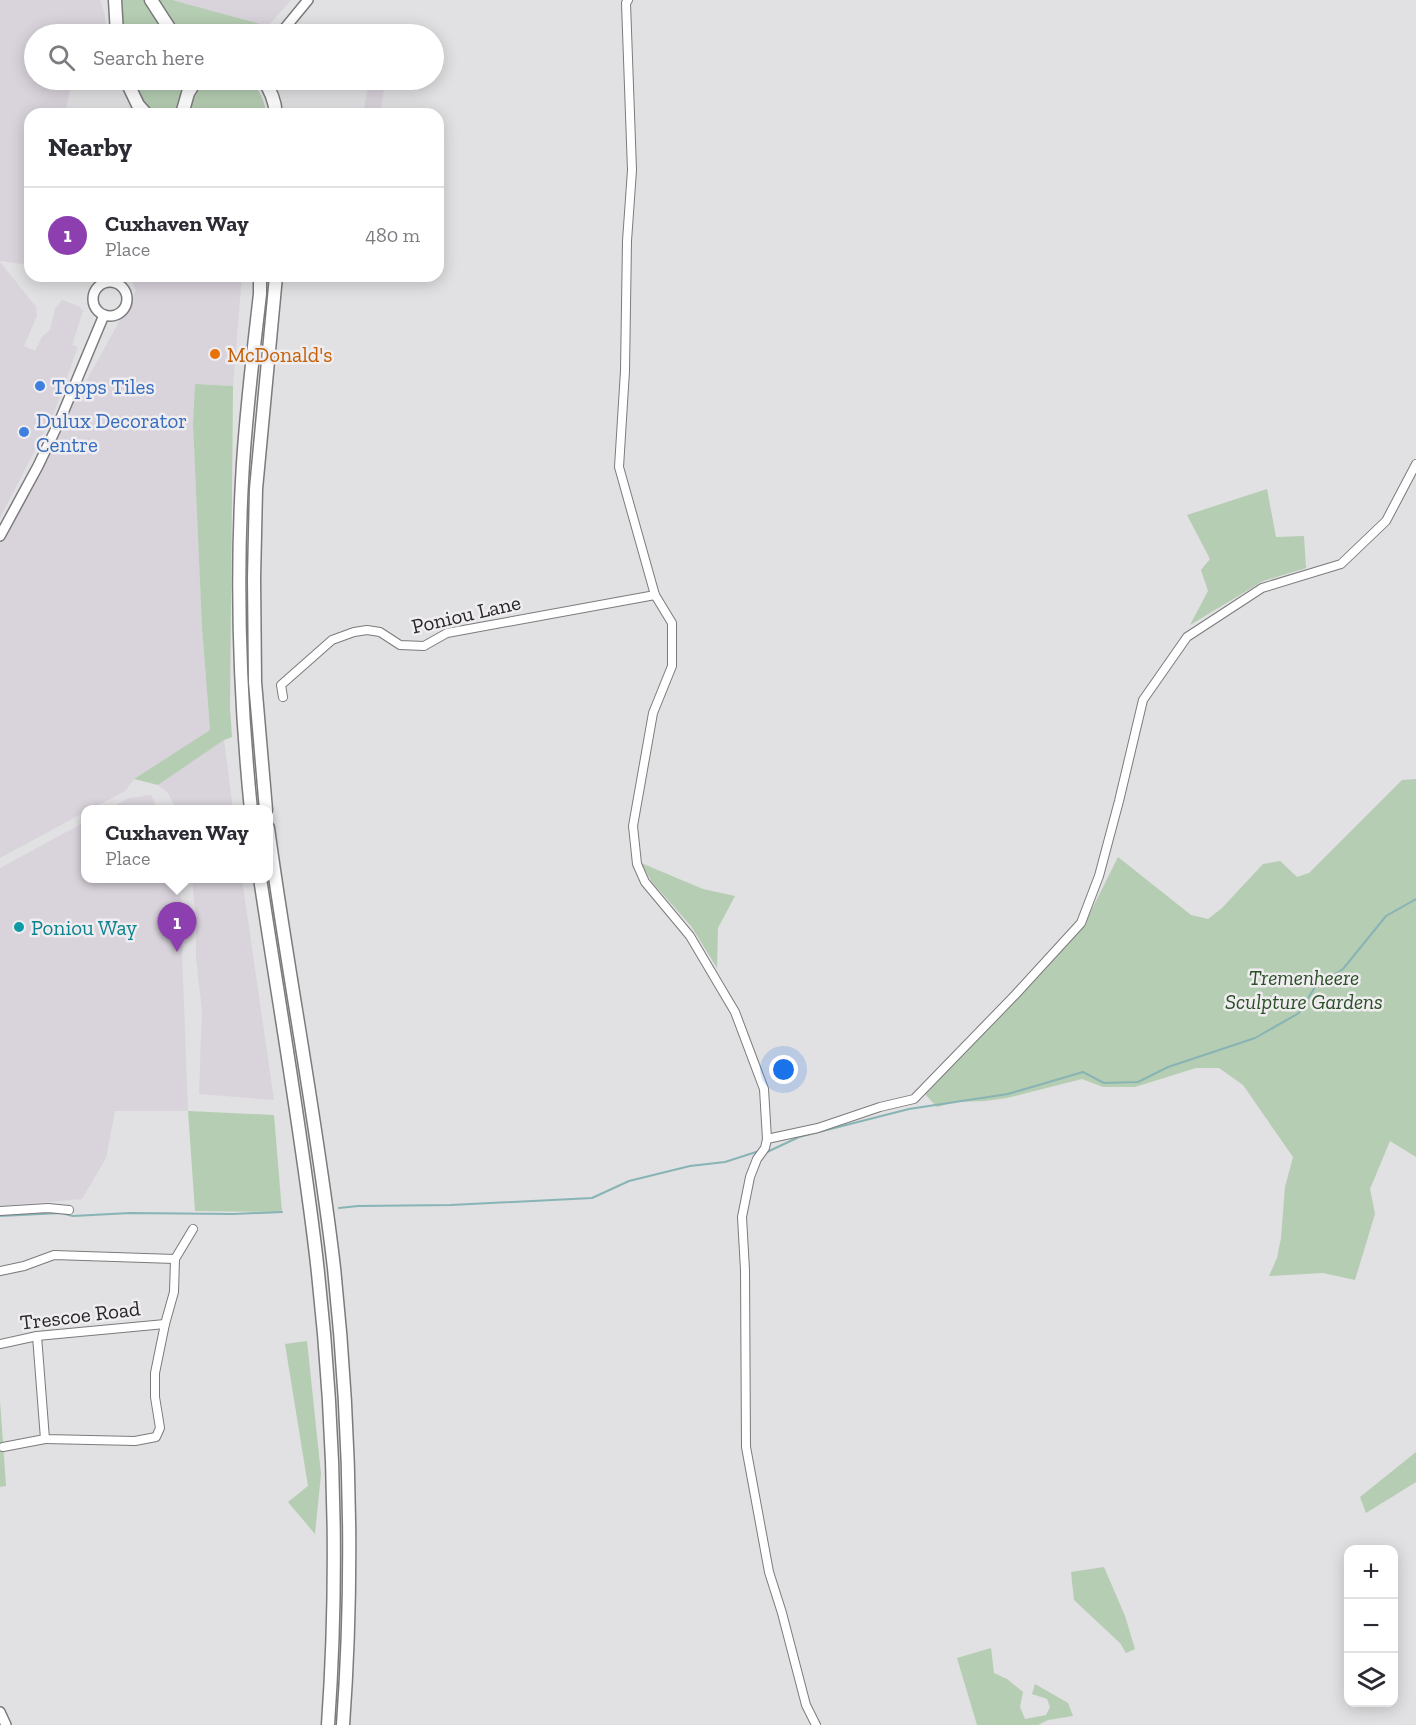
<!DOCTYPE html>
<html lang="en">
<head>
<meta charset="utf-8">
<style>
  :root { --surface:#fff; --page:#f2f2f3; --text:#2b2b33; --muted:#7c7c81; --line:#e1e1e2; --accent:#8d3fb0 }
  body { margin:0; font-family:"Zilla Slab",serif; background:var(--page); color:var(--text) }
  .controls { position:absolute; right:18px; bottom:18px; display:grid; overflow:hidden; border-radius:12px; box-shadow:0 3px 15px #0003 }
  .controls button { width:54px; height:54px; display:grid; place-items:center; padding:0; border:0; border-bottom:2px solid var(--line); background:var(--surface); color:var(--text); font:30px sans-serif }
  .you { position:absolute; left:784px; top:1070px; width:21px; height:21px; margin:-15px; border:4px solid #fff; border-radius:50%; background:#1a73e8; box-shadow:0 0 0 9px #1a73e833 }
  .badge { display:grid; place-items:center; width:39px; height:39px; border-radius:50%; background:var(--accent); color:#fff; font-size:20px; font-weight:700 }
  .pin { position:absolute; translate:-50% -50px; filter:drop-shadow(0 2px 3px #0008) }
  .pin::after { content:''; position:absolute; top:32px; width:21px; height:18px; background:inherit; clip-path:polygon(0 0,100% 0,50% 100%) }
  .popup { position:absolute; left:81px; top:805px; width:192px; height:78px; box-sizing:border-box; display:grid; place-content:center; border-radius:12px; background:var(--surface); filter:drop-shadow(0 2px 4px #0005); font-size:20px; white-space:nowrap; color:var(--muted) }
  .popup b { font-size:22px; color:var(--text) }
  .popup::after { content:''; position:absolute; left:50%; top:100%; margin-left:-12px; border:12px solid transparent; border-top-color:var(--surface) }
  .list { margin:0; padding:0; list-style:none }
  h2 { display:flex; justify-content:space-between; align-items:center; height:78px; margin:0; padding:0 24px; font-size:26px }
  h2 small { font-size:20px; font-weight:400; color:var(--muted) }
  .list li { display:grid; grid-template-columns:39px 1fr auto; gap:18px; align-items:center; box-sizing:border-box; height:96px; padding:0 24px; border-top:2px solid var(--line) }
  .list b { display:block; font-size:22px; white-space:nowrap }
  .list p { margin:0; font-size:20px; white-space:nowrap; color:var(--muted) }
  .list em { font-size:20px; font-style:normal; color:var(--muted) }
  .icon { flex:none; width:33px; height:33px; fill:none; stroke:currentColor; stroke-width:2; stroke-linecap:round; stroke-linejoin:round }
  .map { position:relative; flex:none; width:1416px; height:1725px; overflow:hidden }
  .search { position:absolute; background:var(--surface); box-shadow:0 3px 15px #0003; left:24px; top:24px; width:420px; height:66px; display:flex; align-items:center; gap:15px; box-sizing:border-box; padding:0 21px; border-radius:33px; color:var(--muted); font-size:22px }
  .panel { position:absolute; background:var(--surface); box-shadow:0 3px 15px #0003; left:24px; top:108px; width:420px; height:174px; border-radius:18px }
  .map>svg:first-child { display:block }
  .built { fill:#d9d3dc }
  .green { fill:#b5cdb2 }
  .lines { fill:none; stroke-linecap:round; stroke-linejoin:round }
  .stream { stroke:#88b4b5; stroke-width:2 }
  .minor-casing { stroke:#7c7a7d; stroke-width:10 }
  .tertiary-casing { stroke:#7c7a7d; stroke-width:12 }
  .trunk-casing { stroke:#7c7a7d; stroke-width:15 }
  .minor { stroke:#fff; stroke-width:8 }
  .tertiary { stroke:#fff; stroke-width:9 }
  .trunk { stroke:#fff; stroke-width:12 }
  .food-dot { fill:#e8710a; stroke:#efedef; stroke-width:2 }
  .shop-dot { fill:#3f7fe0; stroke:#efedef; stroke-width:2 }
  .culture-dot { fill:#0f9aa8; stroke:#efedef; stroke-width:2 }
  .labels { text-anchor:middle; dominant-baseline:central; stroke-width:5; stroke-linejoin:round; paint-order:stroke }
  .food-label { font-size:21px; fill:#c56008; stroke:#efedef; text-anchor:start }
  .shop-label { font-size:21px; fill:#366cbe; stroke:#efedef; text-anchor:start }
  .street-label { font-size:21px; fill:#282728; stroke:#efedef }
  .culture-label { font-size:21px; fill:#0d838f; stroke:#efedef; text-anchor:start }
  .park-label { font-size:21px; font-style:italic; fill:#2a4e26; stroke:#efedef }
</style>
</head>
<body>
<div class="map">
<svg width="1416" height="1725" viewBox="0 0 1416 1725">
  <rect width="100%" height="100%" fill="#e1e0e2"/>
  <g class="built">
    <path d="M0 0H100L105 15 106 34H34V80H72L65 114H30V265L0 261Z"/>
    <path d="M172 0H291L268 26Z"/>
    <path d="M369 80H394L385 85 380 114H363Z"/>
    <path d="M0 262 36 307 37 316 24 346 35 351 42 337 50 330 55 309 62 300 80 307 83 311 72 345 78 347 54 413 0 518Z"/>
    <path d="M130 276H242L233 386 195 384 193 425 202 628 210 730 134 779 125 791 91 809 86 810 85 812 0 858V534L75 385 83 387 136 291Z"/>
    <path d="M224 740 233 809H176L168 793 158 785Z"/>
    <path d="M151 795 157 809H108L129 798Z"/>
    <path d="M85 822 86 878 177 879 184 917 182 953 188 1111H115L106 1158 82 1199 0 1206V868Z"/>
    <path d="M192 879H242L274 1100 199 1094 202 1011 196 958V919Z"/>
  </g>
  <g class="green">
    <path d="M115 0H172L268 26 272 34H117Z"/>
    <path d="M126 80H196L182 114H146Z"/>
    <path d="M206 80H250C259 89 265 101 266 114H190C191 101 198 90 206 80Z"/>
    <path d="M195 384 233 386 230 708 232 737 224 740 158 785 134 779 210 730 202 628 193 424Z"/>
    <path d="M1267 489 1276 537 1304 536 1306 568 1263 581 1190 625 1208 591 1201 570 1210 559 1187 515Z"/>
    <path d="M1416 779V1157L1390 1141 1370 1189 1375 1214 1355 1280 1323 1273 1269 1276 1277 1258 1281 1238 1285 1187 1293 1157 1243 1085 1219 1068H1196L1135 1087H1103L1082 1079 1007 1098 985 1101 955 1102 937 1107 924 1093 1035 980 1074 930 1090 913 1118 857 1191 915 1208 919 1222 908 1263 864 1280 861 1297 877 1309 873 1402 780Z"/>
    <path d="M641 863 703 889 735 896 718 928 717 968 691 926 652 882Z"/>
    <path d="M188 1111 274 1115 282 1212 195 1211Z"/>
    <path d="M307 1341 321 1474 315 1534 288 1502 308 1486 285 1344Z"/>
    <path d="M0 1400 6 1486 0 1487Z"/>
    <path d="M1416 1452V1482L1366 1513 1360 1497Z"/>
    <path d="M1104 1567 1125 1616 1135 1649 1126 1653 1120 1643 1074 1600 1071 1572Z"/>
    <path d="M991 1648 994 1673 1007 1679 1023 1692 1020 1707 1025 1719 1046 1715 1050 1707 1047 1699 1032 1694 1035 1684 1068 1703 1073 1716 1048 1720 1038 1725H977L957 1658Z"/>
  </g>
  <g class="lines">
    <g class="stream">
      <path d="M765 1153 799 1137 909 1109 1008 1094 1083 1072 1104 1083 1138 1082 1168 1067 1255 1038 1299 1013 1315 987 1343 969 1386 916 1416 899"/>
      <path d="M339 1208 358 1206 451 1205 592 1198 629 1181 690 1166 725 1162 756 1152"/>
      <path d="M0 1216 61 1213 73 1216 130 1213 233 1214 282 1212"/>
    </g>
    <g class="minor-casing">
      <g id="minor">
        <path d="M628 0 626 3 632 170 627 241 625 371 619 467 655 595 672 623V666L653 713 633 826 637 864 645 882 690 936 735 1012 764 1089 767 1139 765 1148 757 1159 750 1177 742 1217 745 1270 746 1447 769 1572 782 1613 806 1705 816 1725"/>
        <path d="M283 697 281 685 332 640 354 632 367 630 380 632 400 645 424 646 447 633 655 595"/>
        <path d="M767 1139 818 1128 880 1107 914 1099 1015 995 1081 923 1099 876 1119 801 1143 700 1187 637 1262 588 1341 564 1386 521 1416 464"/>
        <path d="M0 1211 48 1208 69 1210"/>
        <path d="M0 1271 24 1266 54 1255 175 1259"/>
        <path d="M37 1336 45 1439 135 1441 156 1437 160 1428 155 1397V1373L165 1324 174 1292 175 1259 193 1229"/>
        <path d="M0 1344 37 1336 165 1324"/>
        <path d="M3 1447 45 1439"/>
      </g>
    </g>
    <g class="tertiary-casing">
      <g id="tertiary">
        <path d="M280 34 308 0"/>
        <circle cx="110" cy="299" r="17"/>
        <path d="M0 536 38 466 60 420 104 315"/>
        <path d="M0 1712 6 1725"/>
      </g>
    </g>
    <g class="trunk-casing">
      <g id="trunk">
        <path d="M115 0 117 34"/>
        <path d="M151 0 173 34"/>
        <path d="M126 80 138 105 146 114"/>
        <path d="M263 80C270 89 275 102 276 114"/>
        <path d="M182 114 188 93 196 80"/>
        <path d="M251 810C240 700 236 591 242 481 245 418 253 356 260 294V276"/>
        <path d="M266 810 255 682 254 578 256 489 276 276"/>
        <path d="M268 828C288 975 317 1121 334 1268 350 1419 354 1573 343 1725"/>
        <path d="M260 878C279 1004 301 1129 316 1255 334 1410 339 1569 328 1725"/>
      </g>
    </g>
    <use href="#minor" class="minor"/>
    <use href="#tertiary" class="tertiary"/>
    <use href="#trunk" class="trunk"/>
  </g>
  <circle class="food-dot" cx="215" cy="354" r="6"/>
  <g class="shop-dot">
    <circle cx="40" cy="386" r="6"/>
    <circle cx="24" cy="432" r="6"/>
  </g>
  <circle class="culture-dot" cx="19" cy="927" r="6"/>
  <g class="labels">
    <g class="food-label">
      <text x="227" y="354">McDonald's</text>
    </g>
    <g class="shop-label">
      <text x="52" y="386">Topps Tiles</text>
      <text x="36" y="420">Dulux Decorator<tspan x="36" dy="24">Centre</tspan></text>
    </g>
    <g class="street-label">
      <text transform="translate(466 614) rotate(-13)">Poniou Lane</text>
      <text transform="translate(80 1315) rotate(-7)">Trescoe Road</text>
    </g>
    <g class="culture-label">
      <text x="31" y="927">Poniou Way</text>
    </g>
    <g class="park-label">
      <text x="1304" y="977">Tremenheere<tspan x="1304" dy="24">Sculpture Gardens</tspan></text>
    </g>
  </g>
</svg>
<div class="controls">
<button>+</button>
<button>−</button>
<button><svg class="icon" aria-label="layers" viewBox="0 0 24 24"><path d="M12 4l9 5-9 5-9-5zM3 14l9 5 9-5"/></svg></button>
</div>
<div class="you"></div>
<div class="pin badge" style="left:177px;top:952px">1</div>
<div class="popup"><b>Cuxhaven Way</b>Place</div>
<div class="search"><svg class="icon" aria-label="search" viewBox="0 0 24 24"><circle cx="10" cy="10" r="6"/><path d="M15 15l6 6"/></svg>Search here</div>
<section class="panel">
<h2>Nearby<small></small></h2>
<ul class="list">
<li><span class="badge">1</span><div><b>Cuxhaven Way</b><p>Place</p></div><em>480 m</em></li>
</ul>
</section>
</div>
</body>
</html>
